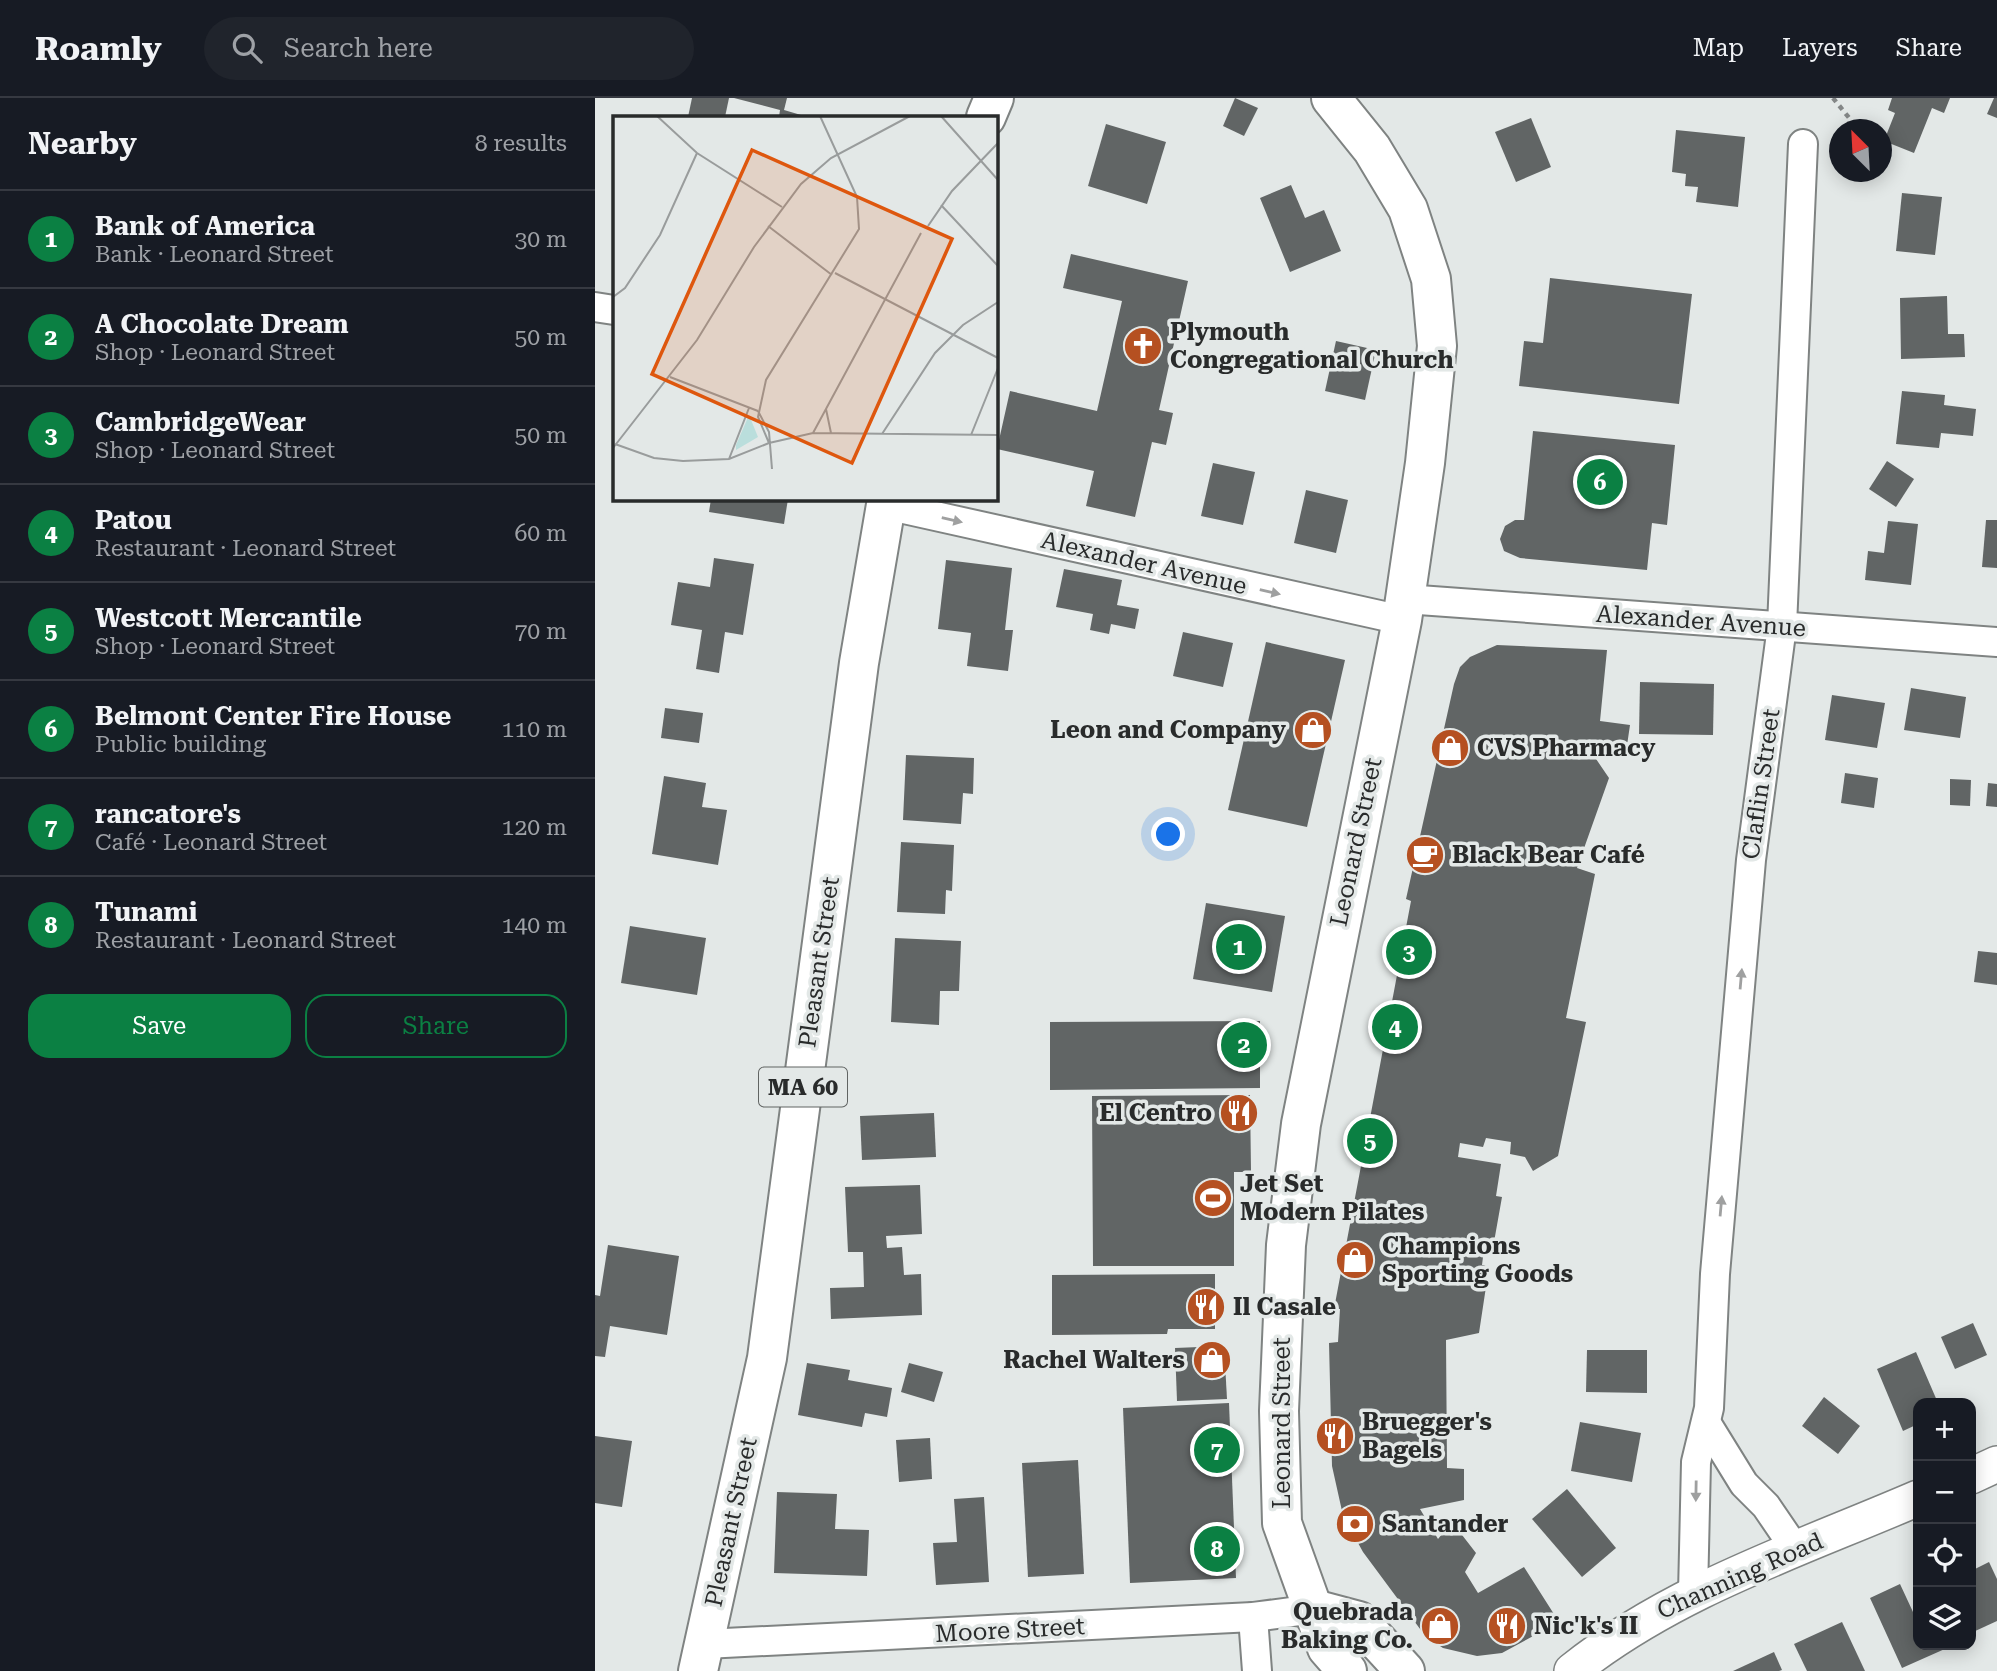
<!DOCTYPE html>
<html lang="en">
<head>
<meta charset="utf-8">
<style>
  :root { --surface:#171b24; --page:#20242c; --text:#f1f3f6; --muted:#9ea1a6; --line:#363941; --accent:#0b8043 }
  body { margin:0; font-family:"Roboto Serif",serif; background:var(--page); color:var(--text) }
  .controls { position:absolute; right:21px; bottom:21px; display:grid; overflow:hidden; border-radius:14px; box-shadow:0 4px 18px #0003 }
  .controls button { width:63px; height:63px; display:grid; place-items:center; padding:0; border:0; border-bottom:2px solid var(--line); background:var(--surface); color:var(--text); font:35px sans-serif }
  .compass { position:absolute; left:1234px; top:21px; width:63px; height:63px; border-radius:50%; background:var(--surface); box-shadow:0 4px 18px #0003; rotate:336deg }
  .you { position:absolute; left:574px; top:737px; width:24px; height:24px; margin:-18px; border:5px solid #fff; border-radius:50%; background:#1a73e8; box-shadow:0 0 0 10px #1a73e833 }
  .badge { display:grid; place-items:center; width:46px; height:46px; border-radius:50%; background:var(--accent); color:#fff; font-size:23px; font-weight:700 }
  .pin { position:absolute; translate:-50% -50%; border:4px solid #fff; box-shadow:0 2px 7px #0006 }
  .list { margin:0; padding:0; list-style:none }
  h2 { display:flex; justify-content:space-between; align-items:center; height:91px; margin:0; padding:0 28px; font-size:30px }
  h2 small { font-size:23px; font-weight:400; color:var(--muted) }
  .list li { display:grid; grid-template-columns:46px 1fr auto; gap:21px; align-items:center; box-sizing:border-box; height:98px; padding:0 28px; border-top:2px solid var(--line) }
  .list b { display:block; font-size:26px; white-space:nowrap }
  .list p { margin:0; font-size:23px; white-space:nowrap; color:var(--muted) }
  .list em { font-size:23px; font-style:normal; color:var(--muted) }
  .actions { display:flex; gap:14px; padding:21px 28px }
  .actions a { flex:1; padding:16px 0; border:2px solid var(--accent); border-radius:21px; text-align:center; font-size:24px; color:var(--accent) }
  .actions .main { background:var(--accent); color:#fff }
  .icon { flex:none; width:38px; height:38px; fill:none; stroke:currentColor; stroke-width:2; stroke-linecap:round; stroke-linejoin:round }
  .map { position:relative; flex:none; width:1402px; height:1573px; overflow:hidden }
  header { display:flex; align-items:center; gap:42px; box-sizing:border-box; height:98px; padding:0 35px; background:var(--surface); border-bottom:2px solid var(--line) }
  header strong { font-size:33px }
  nav { display:flex; gap:38px; margin-inline-start:auto; font-size:24px }
  .search { width:490px; height:63px; background:var(--page); display:flex; align-items:center; gap:18px; box-sizing:border-box; padding:0 24px; border-radius:38px; color:var(--muted); font-size:26px }
  main { display:flex }
  aside { flex:1; background:var(--surface) }
  .map>svg:first-child { display:block }
  .building { fill:#616565 }
  .lines { fill:none; stroke-linecap:round; stroke-linejoin:round }
  .minor-casing { stroke:#7f8382; stroke-width:32 }
  .tertiary-casing { stroke:#7f8382; stroke-width:38 }
  .secondary-casing { stroke:#7f8382; stroke-width:42 }
  .primary-casing { stroke:#7f8382; stroke-width:42 }
  .path { stroke:#848787; stroke-width:4.5; stroke-dasharray:5 5; stroke-linecap:butt }
  .minor { stroke:#fff; stroke-width:28 }
  .tertiary { stroke:#fff; stroke-width:35 }
  .secondary { stroke:#fff; stroke-width:38 }
  .primary { stroke:#fff; stroke-width:38 }
  .oneway { fill:#9fa0a0 }
  .labels { text-anchor:middle; dominant-baseline:central; stroke-width:7; stroke-linejoin:round; paint-order:stroke }
  .shield { fill:#e3e8e7; stroke:#616463; stroke-width:2 }
  .shield-label { font-size:23px; font-weight:bold; fill:#292b2b }
  .poi-label { font-size:24px; font-weight:bold; fill:#292b2b; stroke:#e3e8e7; text-anchor:start }
  .street-label { font-size:24px; fill:#292b2b; stroke:#e3e8e7 }
  .inset-road { fill:none; stroke:#999c9c; stroke-width:2 }
  .view { fill:#de570e; fill-opacity:0.15; stroke:#de570e; stroke-width:3.5 }
  .inset-edge { fill:none; stroke:#292b2b; stroke-width:3.5 }
</style>
</head>
<body>
<header>
<strong>Roamly</strong>
<div class="search"><svg class="icon" aria-label="search" viewBox="0 0 24 24"><circle cx="10" cy="10" r="6"/><path d="M15 15l6 6"/></svg>Search here</div>
<nav><a>Map</a><a>Layers</a><a>Share</a></nav>
</header>
<main>
<aside>
<h2>Nearby<small>8 results</small></h2>
<ul class="list">
<li><span class="badge">1</span><div><b>Bank of America</b><p>Bank · Leonard Street</p></div><em>30 m</em></li>
<li><span class="badge">2</span><div><b>A Chocolate Dream</b><p>Shop · Leonard Street</p></div><em>50 m</em></li>
<li><span class="badge">3</span><div><b>CambridgeWear</b><p>Shop · Leonard Street</p></div><em>50 m</em></li>
<li><span class="badge">4</span><div><b>Patou</b><p>Restaurant · Leonard Street</p></div><em>60 m</em></li>
<li><span class="badge">5</span><div><b>Westcott Mercantile</b><p>Shop · Leonard Street</p></div><em>70 m</em></li>
<li><span class="badge">6</span><div><b>Belmont Center Fire House</b><p>Public building</p></div><em>110 m</em></li>
<li><span class="badge">7</span><div><b>rancatore's</b><p>Café · Leonard Street</p></div><em>120 m</em></li>
<li><span class="badge">8</span><div><b>Tunami</b><p>Restaurant · Leonard Street</p></div><em>140 m</em></li>
</ul>
<div class="actions"><a class="main">Save</a><a>Share</a></div>
</aside>
<div class="map">
<svg width="1402" height="1573" viewBox="0 0 1402 1573">
  <rect width="100%" height="100%" fill="#e3e8e7"/>
  <g class="building">
    <path d="M97 0H134L130 19H93Z"/>
    <path d="M139 0H192L189 12 206 17 205 19H184L185 12Z"/>
    <path d="M640 0 663 10 649 38 628 28Z"/>
    <path d="M1297 0H1355L1349 15 1337 10 1319 55 1289 43 1300 15 1293 12Z"/>
    <path d="M1399 0H1402V20L1392 16Z"/>
    <path d="M936 20 956 69 921 84 900 34Z"/>
    <path d="M511 26 571 44 552 106 493 88Z"/>
    <path d="M1081 32 1150 39 1143 109 1101 104 1103 89 1090 88 1091 76 1077 74Z"/>
    <path d="M696 87 710 120 729 112 746 153 695 174 665 100Z"/>
    <path d="M1307 95 1347 99 1340 157 1301 153Z"/>
    <path d="M476 156 593 183 564 312 578 315 571 347 557 344 540 419 491 408 499 373 402 351 415 293 502 313 527 203 468 190Z"/>
    <path d="M955 180 1097 196 1084 306 924 288 929 243 948 245Z"/>
    <path d="M1352 198 1353 236H1369L1370 259 1306 261 1305 200Z"/>
    <path d="M741 243 781 252 770 302 730 293Z"/>
    <path d="M1307 293 1350 297 1349 307 1381 311 1378 338 1346 335 1344 350 1301 346Z"/>
    <path d="M938 333 1080 347 1072 427 1057 425 1052 472 925 460 909 453 905 441 910 428 920 422H929Z"/>
    <path d="M1292 363 1319 381 1301 409 1274 391Z"/>
    <path d="M618 365 660 374 648 427 606 418Z"/>
    <path d="M711 392 753 402 741 455 699 445Z"/>
    <path d="M116 401H193L189 426 114 414Z"/>
    <path d="M1391 422H1402V470L1387 469Z"/>
    <path d="M1293 423 1323 426 1316 487 1270 482 1273 453 1289 455Z"/>
    <path d="M119 460 159 466 148 537 130 534 124 575 101 571 107 532 76 527 83 484 115 489Z"/>
    <path d="M351 462 417 470 410 532H418L413 573 372 568 376 535 343 531Z"/>
    <path d="M469 471 527 482 522 507 544 511 540 531 516 526 514 536 495 532 498 516 461 509Z"/>
    <path d="M588 534 638 545 628 589 578 578Z"/>
    <path d="M671 544 750 562 712 729 633 712Z"/>
    <path d="M902 547 1012 552 1005 623 1035 627 1030 661 999 658 1014 680 982 770 1000 776 971 920 991 924 963 1058 938 1073 930 1059 915 1056 916 1044 891 1040 888 1049 865 1045 863 1059 906 1066 901 1098 907 1099 899 1144 890 1143 887 1167 894 1169 884 1235 851 1242 852 1370 869 1371V1402L825 1411 843 1441 857 1424 881 1455 870 1474 883 1495 929 1469 964 1524 907 1555 882 1558 848 1550 831 1539 768 1454 757 1434 747 1413 737 1368 734 1245 743 1244 745 1211H739L816 803 811 801 859 586 865 569 875 559Z"/>
    <path d="M1045 584 1119 586 1118 637 1044 636Z"/>
    <path d="M1316 590 1371 599 1365 640 1309 632Z"/>
    <path d="M1237 597 1290 605 1282 650 1230 642Z"/>
    <path d="M70 610 108 615 104 645 66 640Z"/>
    <path d="M311 657 379 660 378 696 368 695 366 726 308 722Z"/>
    <path d="M1250 675 1283 680 1279 710 1246 705Z"/>
    <path d="M69 678 111 685 107 709 132 712 123 767 57 756Z"/>
    <path d="M1355 681 1376 682 1375 708 1355 707Z"/>
    <path d="M1393 685 1402 686V709L1391 708Z"/>
    <path d="M306 744 359 747 357 793 351 792 350 816 302 814Z"/>
    <path d="M611 805 690 818 677 894 598 881Z"/>
    <path d="M35 828 111 840 102 897 26 885Z"/>
    <path d="M300 840 366 843 364 893H345L344 927 296 924Z"/>
    <path d="M1383 853 1402 855V887L1379 884Z"/>
    <path d="M665 923V990L455 992V924Z"/>
    <path d="M655 997 656 1074H639V1168H498L497 998Z"/>
    <path d="M339 1015 341 1059 267 1062 265 1018Z"/>
    <path d="M325 1087 327 1136 291 1138 292 1150 307 1149 309 1177 326 1176 327 1217 236 1221 235 1190 269 1189 268 1154H253L250 1089Z"/>
    <path d="M13 1147 84 1158 72 1237 15 1228 10 1259 0 1258V1197L5 1198Z"/>
    <path d="M620 1176V1231H573L572 1236 457 1237V1177Z"/>
    <path d="M1378 1225 1392 1257 1360 1271 1346 1239Z"/>
    <path d="M629 1248 632 1301 582 1303 580 1250Z"/>
    <path d="M992 1252H1052V1295L991 1294Z"/>
    <path d="M1321 1254 1343 1305H1323V1326L1308 1333 1282 1271Z"/>
    <path d="M212 1265 255 1272 253 1282 297 1290 292 1319 270 1315 267 1329 203 1317Z"/>
    <path d="M314 1265 348 1274 339 1304 306 1294Z"/>
    <path d="M1229 1299 1265 1328 1243 1356 1207 1328Z"/>
    <path d="M634 1305 641 1480 535 1485 528 1310Z"/>
    <path d="M985 1324 1046 1335 1037 1384 976 1373Z"/>
    <path d="M0 1338 37 1343 27 1409 0 1405Z"/>
    <path d="M335 1340 337 1381 304 1384 301 1342Z"/>
    <path d="M483 1362 489 1476 433 1479 427 1365Z"/>
    <path d="M972 1391 1021 1450 987 1479 937 1421Z"/>
    <path d="M182 1394 242 1396 240 1431 274 1432 272 1478 179 1475Z"/>
    <path d="M389 1399 394 1484 341 1487 338 1445 362 1444 359 1401Z"/>
    <path d="M1394 1464 1402 1481V1523L1378 1534 1376 1473Z"/>
    <path d="M1305 1486 1318 1514 1323 1512V1547H1351L1352 1550 1307 1570 1275 1500Z"/>
    <path d="M1247 1524 1270 1573H1212L1199 1546Z"/>
    <path d="M1179 1554 1187 1572 1184 1573H1138Z"/>
  </g>
  <g class="lines">
    <g class="minor-casing">
      <g id="minor">
        <path d="M0 209 19 212"/>
        <path d="M291 407 807 522"/>
        <path d="M810 501 1402 544"/>
        <path d="M1112 1326 1149 1386 1171 1408 1201 1452"/>
        <path d="M1098 1496 1101 1364 1114 1310 1120 1176 1156 762 1187 528 1208 46"/>
        <path d="M658 1519 662 1573"/>
        <path d="M110 1546 658 1519 719 1511"/>
      </g>
    </g>
    <g class="tertiary-casing">
      <g id="tertiary">
        <path d="M1376 1378 1402 1366"/>
        <path d="M977 1573C1078 1492 1205 1451 1323 1400"/>
      </g>
    </g>
    <g class="secondary-casing">
      <g id="secondary">
        <path d="M736 0 777 51 813 111 836 181 842 248 830 365 807 522 706 1026 691 1147 684 1313 687 1425 732 1550 752 1573"/>
        <path d="M719 1511 764 1523 810 1573"/>
      </g>
    </g>
    <g class="primary-casing">
      <g id="primary">
        <path d="M391 19 399 0"/>
        <path d="M103 1573 172 1260 264 565 292 401"/>
      </g>
    </g>
    <path class="path" d="M1238 0 1255 21 1253 32"/>
    <use href="#minor" class="minor"/>
    <use href="#tertiary" class="tertiary"/>
    <use href="#secondary" class="secondary"/>
    <use href="#primary" class="primary"/>
  </g>
  <defs><path id="oneway-solid" d="M-6-.8H1V-3.2L6.5 0L1 3.2V.8H-6Z" transform="scale(1.75)"/></defs>
  <g class="oneway">
    <use href="#oneway-solid" transform="translate(357 422) rotate(13)"/>
    <use href="#oneway-solid" transform="translate(675 494) rotate(13)"/>
    <use href="#oneway-solid" transform="translate(1146 881) rotate(-85)"/>
    <use href="#oneway-solid" transform="translate(1126 1108) rotate(-85)"/>
    <use href="#oneway-solid" transform="translate(1101 1393) rotate(91)"/>
  </g>
  <defs>
    <g id="church-disc" transform="scale(2.0125)"><circle r="9.5" fill="#b55021" stroke="#e3e8e7"/><path d="M-1.2-6h2.4v3.5h3.3v2.4h-3.3V6h-2.4V-.1h-3.3v-2.4h3.3Z" fill="#fff"/></g>
    <g id="shop-disc" transform="scale(2.0125)"><circle r="9.5" fill="#b55021" stroke="#e3e8e7"/><path d="M-5-2.5h2.3a2.7 3.5 0 0 1 5.4 0H5L5.5 6h-11ZM-1.5-2.5h3a1.5 2.3 0 0 0-3 0Z" fill="#fff"/></g>
    <g id="cafe-disc" transform="scale(2.0125)"><circle r="9.5" fill="#b55021" stroke="#e3e8e7"/><path d="M-5.5-4.5H6V0H3Q3 3.5 0 3.5H-2.5Q-5.5 3.5-5.5 0ZM3-3.2v2h1.7v-2ZM-6 4.5H4V6H-6Z" fill="#fff"/></g>
    <g id="restaurant-disc" transform="scale(2.0125)"><circle r="9.5" fill="#b55021" stroke="#e3e8e7"/><path d="M-5-6h1v4h1v-4h1v4h1v-4h1v5L-1.5 .5V6h-2V.5L-5-1ZM5-6V6H3V1.5H1.5Q1.5-4 5-6Z" fill="#fff"/></g>
    <g id="stadium-disc" transform="scale(2.0125)"><circle r="9.5" fill="#b55021" stroke="#e3e8e7"/><path d="M0-5a6.5 5 0 1 0 0 10a6.5 5 0 1 0 0-10ZM-3.5-1.8h7v3.6h-7Z" fill="#fff"/></g>
    <g id="bank-disc" transform="scale(2.0125)"><circle r="9.5" fill="#b55021" stroke="#e3e8e7"/><path d="M-6-4H6V4H-6ZM0-2.3a2.3 2.3 0 1 0 0 4.6a2.3 2.3 0 1 0 0-4.6Z" fill="#fff"/></g>
  </defs>
  <g fill-rule="evenodd">
    <use href="#church-disc" x="548" y="248"/>
    <use href="#shop-disc" x="718" y="632"/>
    <use href="#shop-disc" x="855" y="650"/>
    <use href="#cafe-disc" x="830" y="757"/>
    <use href="#restaurant-disc" x="644" y="1015"/>
    <use href="#stadium-disc" x="618" y="1100"/>
    <use href="#shop-disc" x="760" y="1162"/>
    <use href="#restaurant-disc" x="611" y="1209"/>
    <use href="#shop-disc" x="617" y="1262"/>
    <use href="#restaurant-disc" x="740" y="1338"/>
    <use href="#bank-disc" x="760" y="1426"/>
    <use href="#shop-disc" x="845" y="1528"/>
    <use href="#restaurant-disc" x="912" y="1528"/>
  </g>
  <g class="labels">
    <rect class="shield" x="164" y="969.5" width="88" height="39" rx="5"/>
    <g class="shield-label">
      <text x="208" y="989">MA 60</text>
    </g>
    <g class="poi-label">
      <text x="575" y="234">Plymouth<tspan x="575" dy="28">Congregational Church</tspan></text>
      <text x="691" y="632" text-anchor="end">Leon and Company</text>
      <text x="882" y="650">CVS Pharmacy</text>
      <text x="857" y="757">Black Bear Café</text>
      <text x="617" y="1015" text-anchor="end">El Centro</text>
      <text x="645" y="1086">Jet Set<tspan x="645" dy="28">Modern Pilates</tspan></text>
      <text x="787" y="1148">Champions<tspan x="787" dy="28">Sporting Goods</tspan></text>
      <text x="638" y="1209">Il Casale</text>
      <text x="590" y="1262" text-anchor="end">Rachel Walters</text>
      <text x="767" y="1324">Bruegger's<tspan x="767" dy="28">Bagels</tspan></text>
      <text x="787" y="1426">Santander</text>
      <text x="818" y="1514" text-anchor="end">Quebrada<tspan x="818" dy="28">Baking Co.</tspan></text>
      <text x="939" y="1528">Nic'k's II</text>
    </g>
    <g class="street-label">
      <text transform="translate(549 465) rotate(13)">Alexander Avenue</text>
      <text transform="translate(1106 523) rotate(4)">Alexander Avenue</text>
      <text transform="translate(1166 686) rotate(-82)">Claflin Street</text>
      <text transform="translate(761 744) rotate(-78)">Leonard Street</text>
      <text transform="translate(224 864) rotate(-82)">Pleasant Street</text>
      <text transform="translate(687 1325) rotate(-90)">Leonard Street</text>
      <text transform="translate(136 1424) rotate(-78)">Pleasant Street</text>
      <text transform="translate(1145 1478) rotate(-24)">Channing Road</text>
      <text transform="translate(415 1532) rotate(-3)">Moore Street</text>
    </g>
  </g>
  <g transform="translate(18 18)">
    <rect width="385" height="385" fill="#e3e8e7"/>
    <path d="M136 299 145 321 123 334V329Z" fill="#badedc"/>
    <path class="inset-road" d="M44 0 84 37 169 91M328 0 385 64M328 89 385 150M155 110 219 159M315 110 339 75 385 27M222 157 385 242M0 181 12 172 47 119 84 37M57 261 145 295M213 293 218 317M145 295 156 316 159 353M200 317 308 117M269 318 322 237 350 209 385 186M358 319 385 252M156 327 200 317 385 319M156 327 145 301 153 264 246 113 244 81 207 0M2 328 41 342 70 345 116 343 156 327M0 332 84 224 141 131 188 68 218 42 297 0M116 343 136 292"/>
    <path class="view" d="M139 34 339 123 239 347 39 258Z"/>
    <rect width="385" height="385" class="inset-edge"/>
  </g>
</svg>
<div class="controls">
<button>+</button>
<button>−</button>
<button><svg class="icon" aria-label="locate" viewBox="0 0 24 24"><circle cx="12" cy="12" r="6"/><path d="M12 2v4M12 18v4M2 12h4M18 12h4"/></svg></button>
<button><svg class="icon" aria-label="layers" viewBox="0 0 24 24"><path d="M12 4l9 5-9 5-9-5zM3 14l9 5 9-5"/></svg></button>
</div>
<svg class="compass" viewBox="-18 -18 36 36"><path d="M0-13l5 13h-10z" fill="#e53935"/><path d="M0 13l5-13h-10z" fill="#9ea1a6"/></svg>
<div class="you"></div>
<div class="pin badge" style="left:644px;top:849px">1</div>
<div class="pin badge" style="left:649px;top:947px">2</div>
<div class="pin badge" style="left:814px;top:854px">3</div>
<div class="pin badge" style="left:800px;top:929px">4</div>
<div class="pin badge" style="left:775px;top:1043px">5</div>
<div class="pin badge" style="left:1005px;top:384px">6</div>
<div class="pin badge" style="left:622px;top:1352px">7</div>
<div class="pin badge" style="left:622px;top:1451px">8</div>
</div>
</main>
</body>
</html>
